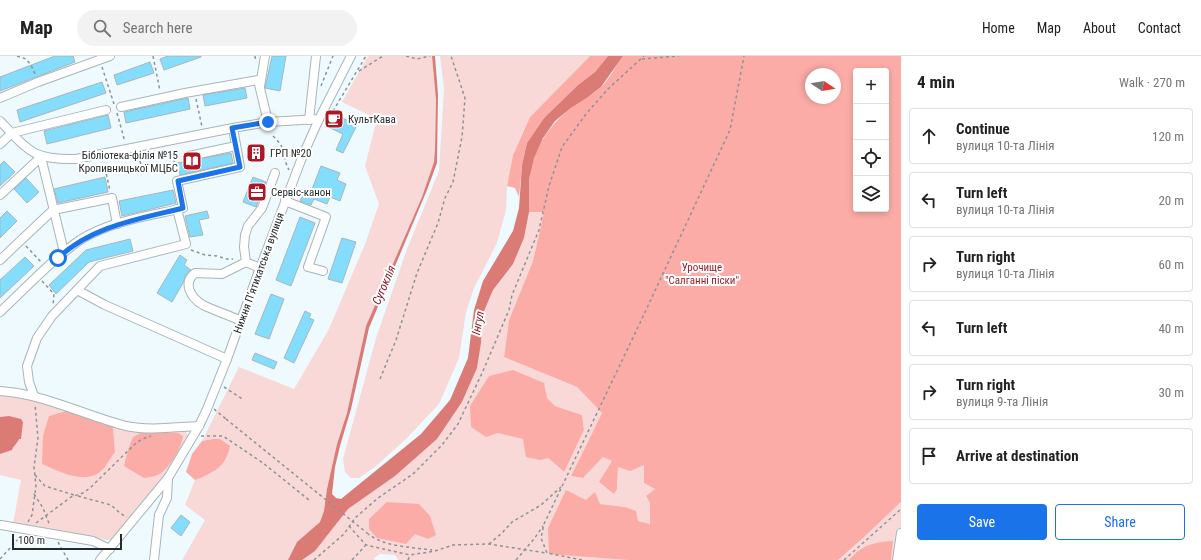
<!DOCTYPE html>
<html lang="en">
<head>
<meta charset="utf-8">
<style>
  :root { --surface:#fff; --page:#f2f2f2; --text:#222; --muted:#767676; --line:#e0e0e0; --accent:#1a73e8 }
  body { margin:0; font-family:"Roboto Condensed",sans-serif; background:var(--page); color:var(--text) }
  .controls { position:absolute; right:12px; top:12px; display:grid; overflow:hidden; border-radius:4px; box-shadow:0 2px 6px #0003 }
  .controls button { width:36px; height:36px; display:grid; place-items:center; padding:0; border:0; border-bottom:1px solid var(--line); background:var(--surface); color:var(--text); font:20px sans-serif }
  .compass { position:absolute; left:805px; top:12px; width:36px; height:36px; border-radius:50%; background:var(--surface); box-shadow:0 2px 6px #0003; rotate:102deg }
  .scale { position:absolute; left:12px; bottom:10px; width:110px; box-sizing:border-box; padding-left:4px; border:2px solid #252b2d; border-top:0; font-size:11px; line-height:14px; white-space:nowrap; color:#252b2d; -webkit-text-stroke:3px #fff; paint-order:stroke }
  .stop { position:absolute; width:12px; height:12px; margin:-9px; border:3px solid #1a73e8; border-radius:50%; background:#fff }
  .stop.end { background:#1a73e8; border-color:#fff; box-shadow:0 1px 4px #0008 }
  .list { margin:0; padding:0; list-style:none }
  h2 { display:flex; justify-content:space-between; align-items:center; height:52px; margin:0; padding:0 16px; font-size:17px }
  h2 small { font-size:13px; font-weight:400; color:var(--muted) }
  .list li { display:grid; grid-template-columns:26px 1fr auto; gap:12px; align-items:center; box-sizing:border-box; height:56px; margin:0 8px 8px; padding:0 8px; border:1px solid var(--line); border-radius:4px }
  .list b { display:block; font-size:15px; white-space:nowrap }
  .list p { margin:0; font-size:13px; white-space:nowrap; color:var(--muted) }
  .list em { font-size:13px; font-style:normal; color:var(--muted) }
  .actions { display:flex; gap:8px; padding:12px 16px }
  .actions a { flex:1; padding:9px 0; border:1px solid var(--accent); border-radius:4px; text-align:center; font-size:14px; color:var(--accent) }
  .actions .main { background:var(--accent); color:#fff }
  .icon { flex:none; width:22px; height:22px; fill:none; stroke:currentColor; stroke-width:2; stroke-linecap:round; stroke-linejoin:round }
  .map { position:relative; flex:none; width:901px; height:504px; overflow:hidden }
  header { display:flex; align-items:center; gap:24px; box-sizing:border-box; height:56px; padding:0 20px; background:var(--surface); border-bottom:1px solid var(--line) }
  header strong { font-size:19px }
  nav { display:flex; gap:22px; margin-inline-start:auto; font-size:14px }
  .search { width:280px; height:36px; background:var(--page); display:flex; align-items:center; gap:10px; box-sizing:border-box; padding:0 14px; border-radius:22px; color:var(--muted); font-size:15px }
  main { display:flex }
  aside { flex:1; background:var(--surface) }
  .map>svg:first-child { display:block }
  .green { fill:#f8d9d7; fill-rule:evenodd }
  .forest { fill:#fcaca7; fill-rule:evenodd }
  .water { fill:#da7b76 }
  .building { fill:#85ddfd; stroke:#a8b6bb }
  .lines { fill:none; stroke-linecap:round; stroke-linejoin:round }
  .minor-casing { stroke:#a7b5ba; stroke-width:10 }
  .path { stroke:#8a9497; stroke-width:1.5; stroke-dasharray:3 3; stroke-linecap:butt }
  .minor { stroke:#fff; stroke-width:8 }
  .path-bridge { stroke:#8a9497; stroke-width:1.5; stroke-dasharray:3 3; stroke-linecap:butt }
  .route { stroke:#1a73e8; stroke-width:5 }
  .labels { text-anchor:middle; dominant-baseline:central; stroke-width:4; stroke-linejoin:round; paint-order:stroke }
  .poi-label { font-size:11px; fill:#252b2d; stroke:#fff; text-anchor:start }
  .park-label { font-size:11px; fill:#942228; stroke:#fff }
  .street-label { font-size:11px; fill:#252b2d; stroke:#fff }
  .water-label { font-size:12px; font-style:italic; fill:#87131d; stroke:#fff }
</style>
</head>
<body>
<header>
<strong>Map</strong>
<div class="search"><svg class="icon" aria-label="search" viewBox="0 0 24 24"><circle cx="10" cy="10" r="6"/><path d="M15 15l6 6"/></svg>Search here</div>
<nav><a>Home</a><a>Map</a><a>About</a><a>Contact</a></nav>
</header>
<main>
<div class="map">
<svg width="901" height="504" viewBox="0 0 901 504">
  <rect width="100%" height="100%" fill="#eefafe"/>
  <g class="green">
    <path d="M368 0H432L436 44 435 93 434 106 422 141 366 270 347 357 337 388 327 433 324 455 320 466 297 486 288 504H182L205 464 185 449 195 424 214 416 213 383 202 385 239 311 294 333 329 273 365 188 379 148 365 110 377 63 342 46Z"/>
    <path d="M440 0H590L530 61 523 76 513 99 507 130 506 154 497 187 474 232 466 256 459 302 439 348 407 382 375 411 359 422H351L345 416 343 403 376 282 407 193 439 115 444 33Z"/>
    <path d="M529 156H544L533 205 509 264 504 301 577 331 602 357 571 420 583 422 603 401 612 405 617 433 618 411 644 409 655 434 646 440 650 447V468L638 465 625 451 600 448 587 444 629 504H398L395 499 380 498 374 502 375 504H302L315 495 348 453 395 420 437 383 462 346 477 312 481 287 482 260 493 234 513 208 524 182ZM547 342 555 350 582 359 584 374 563 416 548 402 523 383 498 377Z"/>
    <path d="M0 338 33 342 66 355 49 360 115 396 113 370 128 374 144 375 133 381 178 377H169L159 376 186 375 188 380 175 406 115 482 108 484 13 468 21 424 0 419Z"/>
    <path d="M901 446V504H891L893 485 854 498 849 504H838L863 482Z"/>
  </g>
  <g class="forest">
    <path d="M590 0H608L595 16 578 29 544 62 527 87 522 109 519 141 515 132 507 130 513 99 530 61Z"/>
    <path d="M623 0H901V446L863 482 838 504H629L549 498 548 472 566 434 586 444 595 436 600 448 625 451 636 455 638 465 650 468V447L646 440 655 433 644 427V409L630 415 618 411 617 433 614 438 599 426 612 405 603 401 583 422 571 420 602 357 577 331 504 301 509 264 533 205 544 156H529C529 145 528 133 529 122 533 94 548 70 570 53 580 45 591 40 600 32 610 23 615 10 623 0ZM856 15H886V153H856ZM811 18H835V42H811Z"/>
    <path d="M513 314 544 327 547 342 555 350 582 359 584 374 564 416 548 402 540 404 526 401 523 383 498 377 486 381 471 371 470 350 489 320Z"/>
    <path d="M66 355 84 359 113 370 115 396C111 401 108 407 104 412 87 431 61 416 42 408L43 380 49 360Z"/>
    <path d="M144 375 178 377 183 380C182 392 168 415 157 419 153 421 148 421 144 422L124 410 128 394 133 381Z"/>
    <path d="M213 383H220L230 390C226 411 213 417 195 424L186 416 192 398 202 385Z"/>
    <path d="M387 446 419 448 430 460 436 479 428 483 415 478 406 488 377 482 369 473V463Z"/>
    <path d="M893 485 891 504H849C861 489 875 486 893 485Z"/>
  </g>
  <g class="water">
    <path d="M432 0H435L438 39 437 107 427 134 369 272 351 353 340 390 335 411 332 438 336 442 341 443 421 378 450 344 468 302 474 254 483 225 513 175 519 152 522 109 527 87 544 62 578 29 595 16 608 0H623L601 31 588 41 571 52 555 65 543 82 534 102 529 123V156L524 182 513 208 493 234 482 260 481 287 477 312 462 346 437 383 395 420 348 453 315 495 302 504H288L297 486 320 466 324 455 327 433 337 388 347 357 366 270 422 141 434 106 435 93 436 44Z"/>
    <path d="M9 360 21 363 23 366 21 383H19C17 388 13 390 12 394L0 398V361Z"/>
  </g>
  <g class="building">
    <path d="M55 0H73L75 6 0 35V21Z"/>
    <path d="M168 0H201V1L164 14 160 3Z"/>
    <path d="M272 0H286L280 35 265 32Z"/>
    <path d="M150 6 154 17 117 29 114 19Z"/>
    <path d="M102 26 106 37 20 66 17 54Z"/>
    <path d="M245 32 247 42 205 50 203 39Z"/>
    <path d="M188 42 190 53 126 67 124 56Z"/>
    <path d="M334 58 357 69 343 97 336 94 343 78 328 71Z"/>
    <path d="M108 59 111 72 47 88 44 75Z"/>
    <path d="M231 97 233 107 180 119 177 107Z"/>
    <path d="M4 105 15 116 0 130V109Z"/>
    <path d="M321 110 340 117 337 124 346 128 340 145 330 141 327 148 314 143 311 149 300 145 303 139 309 141Z"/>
    <path d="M105 121 108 136 58 147 54 133Z"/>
    <path d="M253 121 266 126 256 151 243 146Z"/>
    <path d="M26 122 39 136 27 147 14 133Z"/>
    <path d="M173 134 176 147 122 160 119 145Z"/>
    <path d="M7 155 17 165 0 182V162Z"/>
    <path d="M207 155 209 162 199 164 203 179 190 181 185 160Z"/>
    <path d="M300 161 315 167 291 230 276 224Z"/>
    <path d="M342 182 356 186 342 227 328 223Z"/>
    <path d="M130 183 133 195 89 206 56 238 49 229 86 194Z"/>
    <path d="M180 199 187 204 184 209 191 214 186 218 183 227 172 246 157 237Z"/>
    <path d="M25 201 34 210 0 242V224Z"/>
    <path d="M271 238 284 243 269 283 255 278Z"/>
    <path d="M305 255 311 258 309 262 314 264 294 307 284 302Z"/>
    <path d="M255 297 277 306 274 313 252 304Z"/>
    <path d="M181 459 190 466 181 480 171 472Z"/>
  </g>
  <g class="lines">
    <g class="minor-casing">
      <g id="minor">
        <path d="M260 30 265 0"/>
        <path d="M0 42 38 26 110 0"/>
        <path d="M121 51 185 37 258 24 268 66"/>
        <path d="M309 64 316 0"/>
        <path d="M0 65C29 95 32 104 76 103L233 72 268 66 319 63"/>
        <path d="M0 88 12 77 16 76 106 54"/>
        <path d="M189 100 236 90"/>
        <path d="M41 101 64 196"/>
        <path d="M0 139 41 101"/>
        <path d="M285 145 326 161 308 211 323 215"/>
        <path d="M0 204 53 154 112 142 117 168"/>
        <path d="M260 212 246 206 244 191 245 179 248 170 262 152 275 117"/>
        <path d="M77 234 105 249 227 303"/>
        <path d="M0 256C25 233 52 203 80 184 110 165 149 160 183 152L177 125 240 111 233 72"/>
        <path d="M241 265C229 259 215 255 203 249 191 242 182 227 195 217L222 218 246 206"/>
        <path d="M0 335C44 338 84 359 126 370 150 375 175 371 199 370"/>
        <path d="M34 340 29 326 27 310 37 282 52 260 100 210 186 188 177 153"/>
        <path d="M1 469 93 485 110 493"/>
        <path d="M100 504 168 422 199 370 207 353 227 303 260 212 303 99 319 63 351 0"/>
        <path d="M154 504 159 459 167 442 168 422"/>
        <path d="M897 504 901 477"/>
      </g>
    </g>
    <g class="path">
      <path d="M17 0 26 3 31 9 36 20"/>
      <path d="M153 0 160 35"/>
      <path d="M255 0 256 6"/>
      <path d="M406 0 417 3 430 0"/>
      <path d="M642 3 679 0"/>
      <path d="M102 11 114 48"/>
      <path d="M359 15 383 0"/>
      <path d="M321 30 333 0"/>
      <path d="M196 43 202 71"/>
      <path d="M333 55 366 0"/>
      <path d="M117 57 125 86"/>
      <path d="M273 80C277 84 281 88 283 94 285 101 285 107 289 114"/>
      <path d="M173 98 176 117"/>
      <path d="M140 105 141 110"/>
      <path d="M105 112 110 135"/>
      <path d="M26 190 41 206"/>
      <path d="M191 194 205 199 217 200 227 203H233"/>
      <path d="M42 225 54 238 53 249"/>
      <path d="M380 323 396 284 417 217 438 167 445 142 453 126 462 81 465 42 451 0"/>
      <path d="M224 331 244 344"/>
      <path d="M214 353 226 363"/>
      <path d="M201 380H223L263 407 309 444"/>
      <path d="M35 419 45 430 74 439"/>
      <path d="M34 438 43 452 50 470"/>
      <path d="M78 440 111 449 121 458 127 461"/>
      <path d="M28 466 32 459 36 430 34 411 38 382 35 348"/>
      <path d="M36 467 71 441 83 437 90 432 135 388 142 383 151 380"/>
      <path d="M349 470 366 489 410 499 435 495 453 489 489 488 546 497"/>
      <path d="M367 477C384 491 410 491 432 494"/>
      <path d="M58 486 68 504"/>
      <path d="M489 488 502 477 512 466 541 449 561 431"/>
      <path d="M0 503 21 480"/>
      <path d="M314 504 344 478 355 462 378 442 413 418 442 389 458 368 483 315 509 254 512 239 539 174 549 130 562 91 586 58 608 33 644 0"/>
      <path d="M352 504 366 489"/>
      <path d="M408 504 410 499"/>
      <path d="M516 504 534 483 543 470"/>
      <path d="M582 504 547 497 541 482 544 468 639 269 730 74 744 0"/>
      <path d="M844 504 901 453"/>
    </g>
    <use href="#minor" class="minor"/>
    <path class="path-bridge" d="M226 363 367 477"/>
  </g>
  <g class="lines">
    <path class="route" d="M58 202C92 170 139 163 183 152L178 125 240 111 232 72 268 66"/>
  </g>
  <defs>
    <g id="cafe-square" transform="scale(1)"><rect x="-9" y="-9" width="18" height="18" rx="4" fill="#ac1726" stroke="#fff"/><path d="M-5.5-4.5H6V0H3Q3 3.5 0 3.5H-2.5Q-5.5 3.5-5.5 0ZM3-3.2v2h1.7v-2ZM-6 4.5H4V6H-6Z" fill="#fff"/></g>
    <g id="building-square" transform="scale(1)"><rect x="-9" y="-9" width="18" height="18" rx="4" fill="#ac1726" stroke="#fff"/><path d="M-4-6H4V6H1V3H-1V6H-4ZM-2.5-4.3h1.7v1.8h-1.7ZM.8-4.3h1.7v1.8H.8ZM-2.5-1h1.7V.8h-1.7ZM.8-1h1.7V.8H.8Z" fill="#fff"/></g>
    <g id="library-square" transform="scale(1)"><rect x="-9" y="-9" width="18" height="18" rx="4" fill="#ac1726" stroke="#fff"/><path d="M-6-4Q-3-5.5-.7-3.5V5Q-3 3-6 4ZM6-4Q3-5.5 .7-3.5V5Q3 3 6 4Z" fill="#fff"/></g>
    <g id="office-square" transform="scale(1)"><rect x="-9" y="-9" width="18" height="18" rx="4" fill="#ac1726" stroke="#fff"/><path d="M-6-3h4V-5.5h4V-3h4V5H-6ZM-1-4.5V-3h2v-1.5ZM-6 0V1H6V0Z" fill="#fff"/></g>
  </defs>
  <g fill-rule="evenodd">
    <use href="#cafe-square" x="334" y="63"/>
    <use href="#building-square" x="256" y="97"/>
    <use href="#library-square" x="192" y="105"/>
    <use href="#office-square" x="257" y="136"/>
  </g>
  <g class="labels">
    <g class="poi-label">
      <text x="348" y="63">КультКава</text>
      <text x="270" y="97">ГРП №20</text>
      <text x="178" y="99" text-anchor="end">Бібліотека-філія №15<tspan x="178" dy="13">Кропивницької МЦБС</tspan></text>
      <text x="271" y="136">Сервіс-канон</text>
    </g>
    <g class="park-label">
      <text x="702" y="211">Урочище<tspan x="702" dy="13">"Салганні піски"</tspan></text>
    </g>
    <g class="street-label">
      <text transform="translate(259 217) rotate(-70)">Нижня Пʼятихатська вулиця</text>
    </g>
    <g class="water-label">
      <text transform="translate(384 229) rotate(-67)">Сугоклія</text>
      <text transform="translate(478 267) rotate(-79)">Інгул</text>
    </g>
  </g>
</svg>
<div class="controls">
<button>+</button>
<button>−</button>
<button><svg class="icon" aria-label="locate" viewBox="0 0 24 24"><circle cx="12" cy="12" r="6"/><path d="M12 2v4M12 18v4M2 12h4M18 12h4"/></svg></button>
<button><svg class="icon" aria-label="layers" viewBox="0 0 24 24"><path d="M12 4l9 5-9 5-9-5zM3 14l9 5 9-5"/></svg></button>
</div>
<svg class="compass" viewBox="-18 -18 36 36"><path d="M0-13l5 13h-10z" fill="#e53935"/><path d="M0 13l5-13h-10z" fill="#767676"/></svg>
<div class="scale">100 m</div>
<div class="stop" style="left:58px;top:202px"></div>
<div class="stop end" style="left:268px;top:66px"></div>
</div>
<aside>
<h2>4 min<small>Walk · 270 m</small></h2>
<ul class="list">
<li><svg class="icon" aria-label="ahead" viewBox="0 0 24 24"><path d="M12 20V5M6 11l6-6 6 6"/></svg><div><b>Continue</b><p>вулиця 10-та Лінія</p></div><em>120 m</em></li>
<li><svg class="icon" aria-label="left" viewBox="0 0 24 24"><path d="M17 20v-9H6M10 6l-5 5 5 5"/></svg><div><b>Turn left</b><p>вулиця 10-та Лінія</p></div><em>20 m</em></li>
<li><svg class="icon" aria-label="right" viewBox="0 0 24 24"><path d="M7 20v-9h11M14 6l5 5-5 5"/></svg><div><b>Turn right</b><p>вулиця 10-та Лінія</p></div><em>60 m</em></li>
<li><svg class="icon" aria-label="left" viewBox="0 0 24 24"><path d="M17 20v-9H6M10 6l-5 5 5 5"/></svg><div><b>Turn left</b></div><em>40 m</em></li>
<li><svg class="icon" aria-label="right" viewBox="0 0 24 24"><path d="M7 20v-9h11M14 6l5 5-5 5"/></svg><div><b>Turn right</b><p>вулиця 9-та Лінія</p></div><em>30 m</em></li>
<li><svg class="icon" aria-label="arrive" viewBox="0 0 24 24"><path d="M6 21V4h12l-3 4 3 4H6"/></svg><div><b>Arrive at destination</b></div></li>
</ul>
<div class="actions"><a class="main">Save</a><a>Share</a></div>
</aside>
</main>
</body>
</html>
